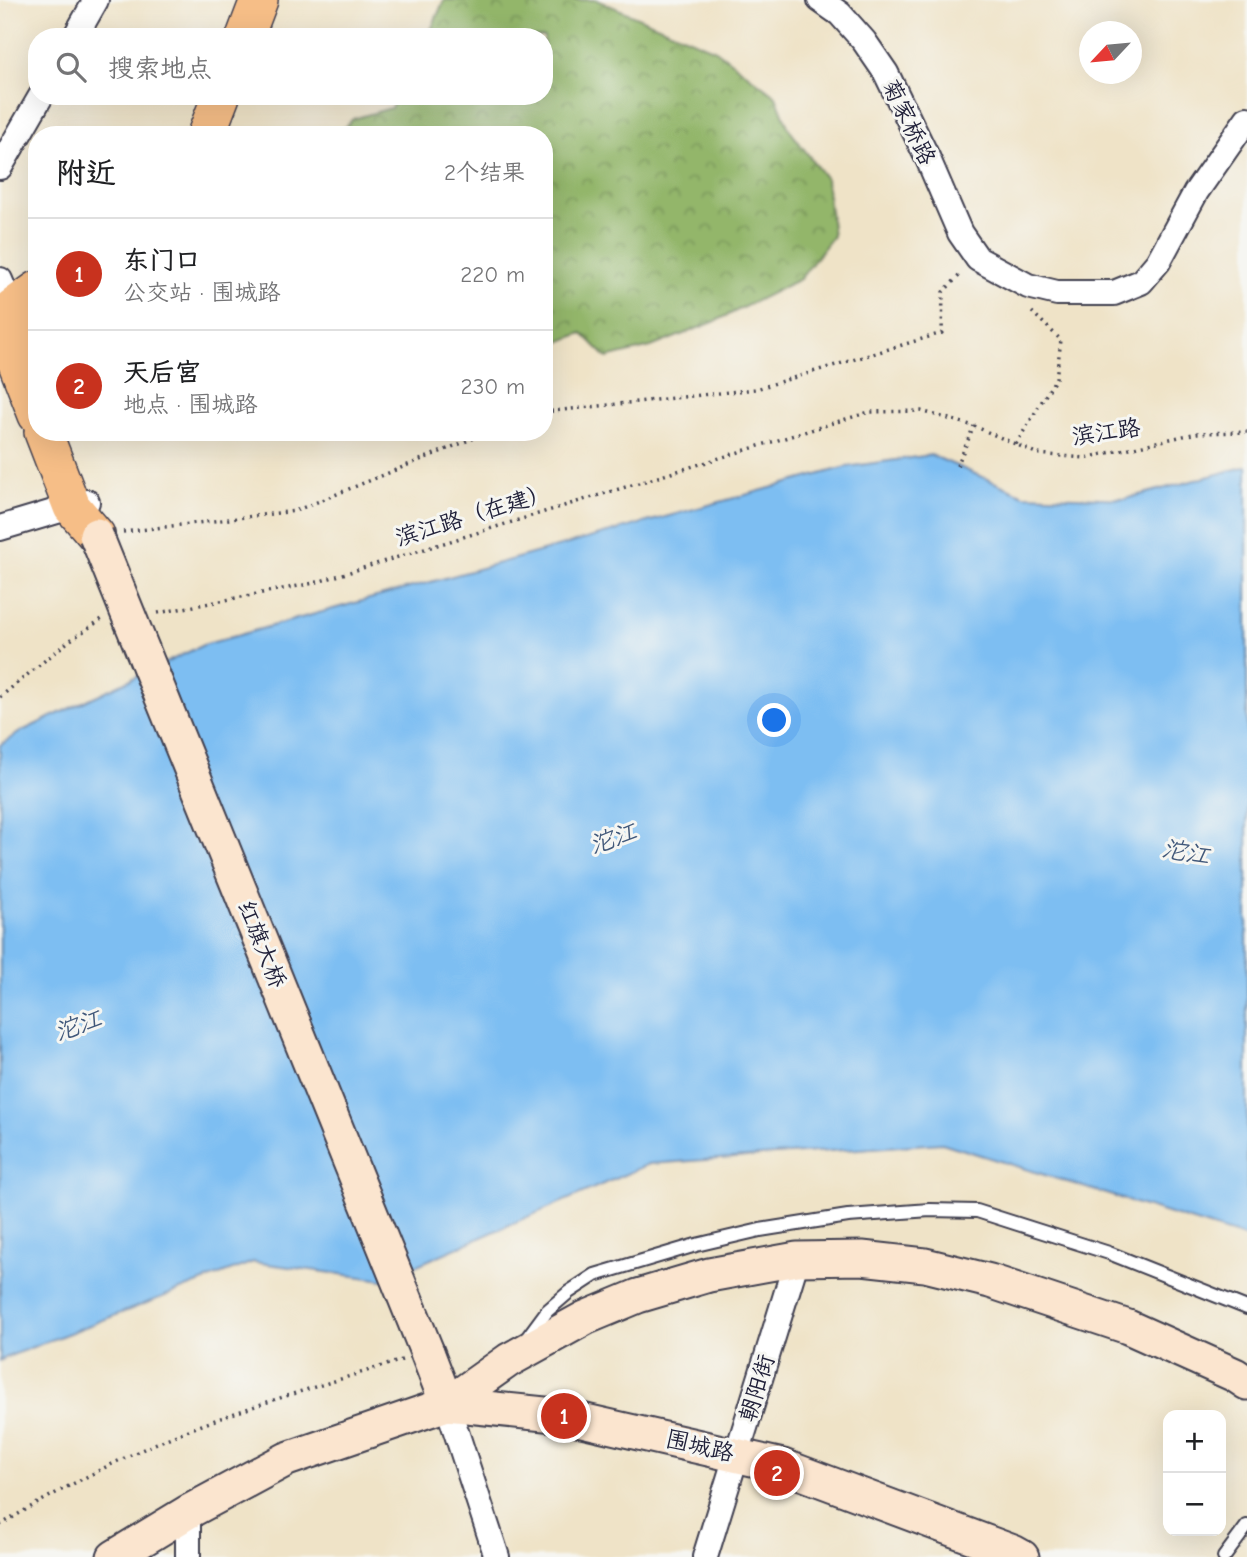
<!DOCTYPE html>
<html lang="zh">
<head>
<meta charset="utf-8">
<style>
  :root { --surface:#fff; --page:#f2f2f2; --text:#202124; --muted:#757577; --line:#e0e0e0; --accent:#c8321e }
  body { margin:0; font-family:"Comic Neue","LXGW WenKai TC",sans-serif; background:var(--page); color:var(--text) }
  .controls { position:absolute; right:21px; bottom:21px; display:grid; overflow:hidden; border-radius:14px; box-shadow:0 7px 28px #0002 }
  .controls button { width:63px; height:63px; display:grid; place-items:center; padding:0; border:0; border-bottom:2px solid var(--line); background:var(--surface); color:var(--text); font:35px sans-serif }
  .compass { position:absolute; left:1079px; top:21px; width:63px; height:63px; border-radius:50%; background:var(--surface); box-shadow:0 7px 28px #0002; rotate:244deg }
  .you { position:absolute; left:775px; top:721px; width:24px; height:24px; margin:-18px; border:5px solid #fff; border-radius:50%; background:#1a73e8; box-shadow:0 0 0 10px #1a73e833 }
  .badge { display:grid; place-items:center; width:46px; height:46px; border-radius:50%; background:var(--accent); color:#fff; font-size:23px; font-weight:700 }
  .pin { position:absolute; translate:-50% -50%; border:4px solid #fff; box-shadow:0 2px 7px #0006 }
  .list { margin:0; padding:0; list-style:none }
  h2 { display:flex; justify-content:space-between; align-items:center; height:91px; margin:0; padding:0 28px; font-size:30px }
  h2 small { font-size:23px; font-weight:400; color:var(--muted) }
  .list li { display:grid; grid-template-columns:46px 1fr auto; gap:21px; align-items:center; box-sizing:border-box; height:112px; padding:0 28px; border-top:2px solid var(--line) }
  .list b { display:block; font-size:26px; white-space:nowrap }
  .list p { margin:0; font-size:23px; white-space:nowrap; color:var(--muted) }
  .list em { font-size:23px; font-style:normal; color:var(--muted) }
  .icon { flex:none; width:38px; height:38px; fill:none; stroke:currentColor; stroke-width:2; stroke-linecap:round; stroke-linejoin:round }
  .map { position:relative; flex:none; width:1247px; height:1557px; overflow:hidden }
  .search { position:absolute; background:var(--surface); box-shadow:0 7px 28px #0002; left:28px; top:28px; width:525px; height:77px; display:flex; align-items:center; gap:18px; box-sizing:border-box; padding:0 24px; border-radius:28px; color:var(--muted); font-size:26px }
  .panel { position:absolute; background:var(--surface); box-shadow:0 7px 28px #0002; left:28px; top:126px; width:525px; height:315px; border-radius:28px }
  .map>svg:first-child { display:block }
  .forest { fill:url(#forest-crowns); stroke:#5a6c53; stroke-width:2 }
  .water { fill:#7dbef2; stroke:#507096; stroke-width:2 }
  .lines { fill:none; stroke-linecap:round; stroke-linejoin:round }
  .lane-casing { stroke:#413f50; stroke-width:16 }
  .street-casing { stroke:#413f50; stroke-width:28 }
  .secondary-casing { stroke:#413f50; stroke-width:37 }
  .primary-casing { stroke:#413f50; stroke-width:40 }
  .path { stroke:#413f50; stroke-width:3.5; stroke-dasharray:2 5; stroke-linecap:butt }
  .lane { stroke:#fff; stroke-width:12 }
  .street { stroke:#fff; stroke-width:24 }
  .secondary { stroke:#fbe5cf; stroke-width:33 }
  .primary { stroke:#f6be87; stroke-width:37 }
  .secondary-bridge-casing { stroke:#413f50; stroke-width:37; stroke-linecap:butt }
  .secondary-bridge { stroke:#fbe5cf; stroke-width:33 }
  .labels { text-anchor:middle; dominant-baseline:central; stroke-width:6; stroke-linejoin:round; paint-order:stroke }
  .street-label { font-size:23px; fill:#22223b; stroke:#f6f6f2 }
  .water-label { font-size:24px; font-style:italic; fill:#42597b; stroke:#f6f6f2 }
</style>
</head>
<body>
<div class="map">
<svg width="1247" height="1557" viewBox="0 0 1247 1557">
  <defs>
    <pattern id="forest-crowns" width="20" height="18" patternUnits="userSpaceOnUse" patternTransform="scale(1.75)"><rect width="20" height="18" fill="#93b66b"/><path d="M2 6a3 3 0 1 1 6 0M12 15a3 3 0 1 1 6 0" fill="none" stroke="#789459"/></pattern>
  </defs>
  <rect width="100%" height="100%" fill="#f6f6f2"/>
  <filter id="ink" filterUnits="userSpaceOnUse"><feTurbulence type="fractalNoise" baseFrequency=".0143" numOctaves="2"/><feDisplacementMap in="SourceGraphic" scale="14" xChannelSelector="R" yChannelSelector="G"/><feConvolveMatrix kernelMatrix="1 2 1 2 8 2 1 2 1" color-interpolation-filters="sRGB"/></filter>
  <filter id="wash" filterUnits="userSpaceOnUse"><feTurbulence type="fractalNoise" baseFrequency=".00686" numOctaves="4" result="noise"/><feDisplacementMap in="SourceGraphic" scale="28" xChannelSelector="R" yChannelSelector="G"/><feGaussianBlur stdDeviation="1.57" result="paint"/><feColorMatrix in="noise" values="0 0 0 0 0 0 0 0 0 0 0 0 0 0 0 0 0 1.4 0 .05"/><feComposite in="paint" operator="in"/></filter>
  <g filter="url(#wash)">
    <rect width="100%" height="100%" fill="#efe3c7"/>
    <path class="forest" d="M444 0H597L716 50 776 96 789 129 826 179 833 236 800 279 716 321 651 347 607 358 582 333 544 348V135H337L353 119 391 108 397 96H544V37H428Z"/>
    <path class="water" d="M931 455 1024 495 1125 499 1247 466V1238L942 1143 649 1164 383 1280 253 1262 7 1357 0 1361V745L22 731 203 645 846 467Z"/>
  </g>
  <g filter="url(#ink)">
    <g class="lines">
      <g class="lane-casing">
        <g id="lane">
          <path d="M527 1338 547 1311 569 1292 595 1275 696 1245 760 1230 848 1216 930 1210 977 1211 1109 1253 1247 1308"/>
          <path d="M1224 1557 1247 1526"/>
        </g>
      </g>
      <g class="street-casing">
        <g id="street">
          <path d="M820 0 840 14 864 41 886 73 928 159 960 233 978 259 1028 286 1057 293H1114L1141 282 1158 262 1196 192 1247 119"/>
          <path d="M75 37 96 0"/>
          <path d="M0 167 41 96"/>
          <path d="M0 280 12 308"/>
          <path d="M0 528 87 502"/>
          <path d="M447 1404 497 1557"/>
          <path d="M188 1512V1557"/>
          <path d="M705 1557 797 1259"/>
        </g>
      </g>
      <g class="secondary-casing">
        <g id="secondary">
          <path d="M427 1352 447 1404"/>
          <path d="M447 1404 564 1416 783 1466 1013 1552 1022 1557"/>
          <path d="M114 1557 188 1512 287 1459 447 1404 509 1360 585 1318 638 1296 709 1275 797 1259 862 1258 925 1265 990 1281 1128 1327 1235 1375 1247 1383"/>
        </g>
      </g>
      <g class="primary-casing">
        <g id="primary">
          <path d="M245 37 259 0"/>
          <path d="M206 135 221 96"/>
          <path d="M0 320 37 415"/>
          <path d="M26 345 12 308 37 290"/>
          <path d="M43 432 72 507 96 535"/>
        </g>
      </g>
      <g class="path">
        <path d="M544 412 756 389 942 333 943 292 961 274"/>
        <path d="M1016 444 1056 378 1061 340 1032 312"/>
        <path d="M957 466 974 426"/>
        <path d="M123 532 295 511 489 432"/>
        <path d="M158 613 314 583 869 412 921 411 974 426 1038 454 1085 458 1197 433 1247 432"/>
        <path d="M0 697 69 641 102 619"/>
        <path d="M0 1525C50 1495 103 1467 157 1443 236 1409 320 1386 402 1360"/>
      </g>
      <use href="#lane" class="lane"/>
      <use href="#street" class="street"/>
      <use href="#secondary" class="secondary"/>
      <use href="#primary" class="primary"/>
      <g class="secondary-bridge-casing">
        <path id="secondary-bridge" d="M96 535 427 1352"/>
      </g>
      <use href="#secondary-bridge" class="secondary-bridge"/>
    </g>
  </g>
  <g class="labels">
    <g class="street-label">
      <text transform="translate(909 122) rotate(64)">菊家桥路</text>
      <text transform="translate(1106 432) rotate(-8)">滨江路</text>
      <text transform="translate(473 515) rotate(-17)">滨江路（在建）</text>
      <text transform="translate(262 944) rotate(68)">红旗大桥</text>
      <text transform="translate(757 1388) rotate(-73)">朝阳街</text>
      <text transform="translate(700 1446) rotate(13)">围城路</text>
    </g>
    <g class="water-label">
      <text transform="translate(613 838) rotate(-19)">沱江</text>
      <text transform="translate(1186 852) rotate(10)">沱江</text>
      <text transform="translate(78 1025) rotate(-19)">沱江</text>
    </g>
  </g>
</svg>
<div class="controls">
<button>+</button>
<button>−</button>
</div>
<svg class="compass" viewBox="-18 -18 36 36"><path d="M0-13l5 13h-10z" fill="#e53935"/><path d="M0 13l5-13h-10z" fill="#757577"/></svg>
<div class="you"></div>
<div class="pin badge" style="left:564px;top:1416px">1</div>
<div class="pin badge" style="left:777px;top:1473px">2</div>
<div class="search"><svg class="icon" aria-label="search" viewBox="0 0 24 24"><circle cx="10" cy="10" r="6"/><path d="M15 15l6 6"/></svg>搜索地点</div>
<section class="panel">
<h2>附近<small>2个结果</small></h2>
<ul class="list">
<li><span class="badge">1</span><div><b>东门口</b><p>公交站 · 围城路</p></div><em>220 m</em></li>
<li><span class="badge">2</span><div><b>天后宫</b><p>地点 · 围城路</p></div><em>230 m</em></li>
</ul>
</section>
</div>
</body>
</html>
